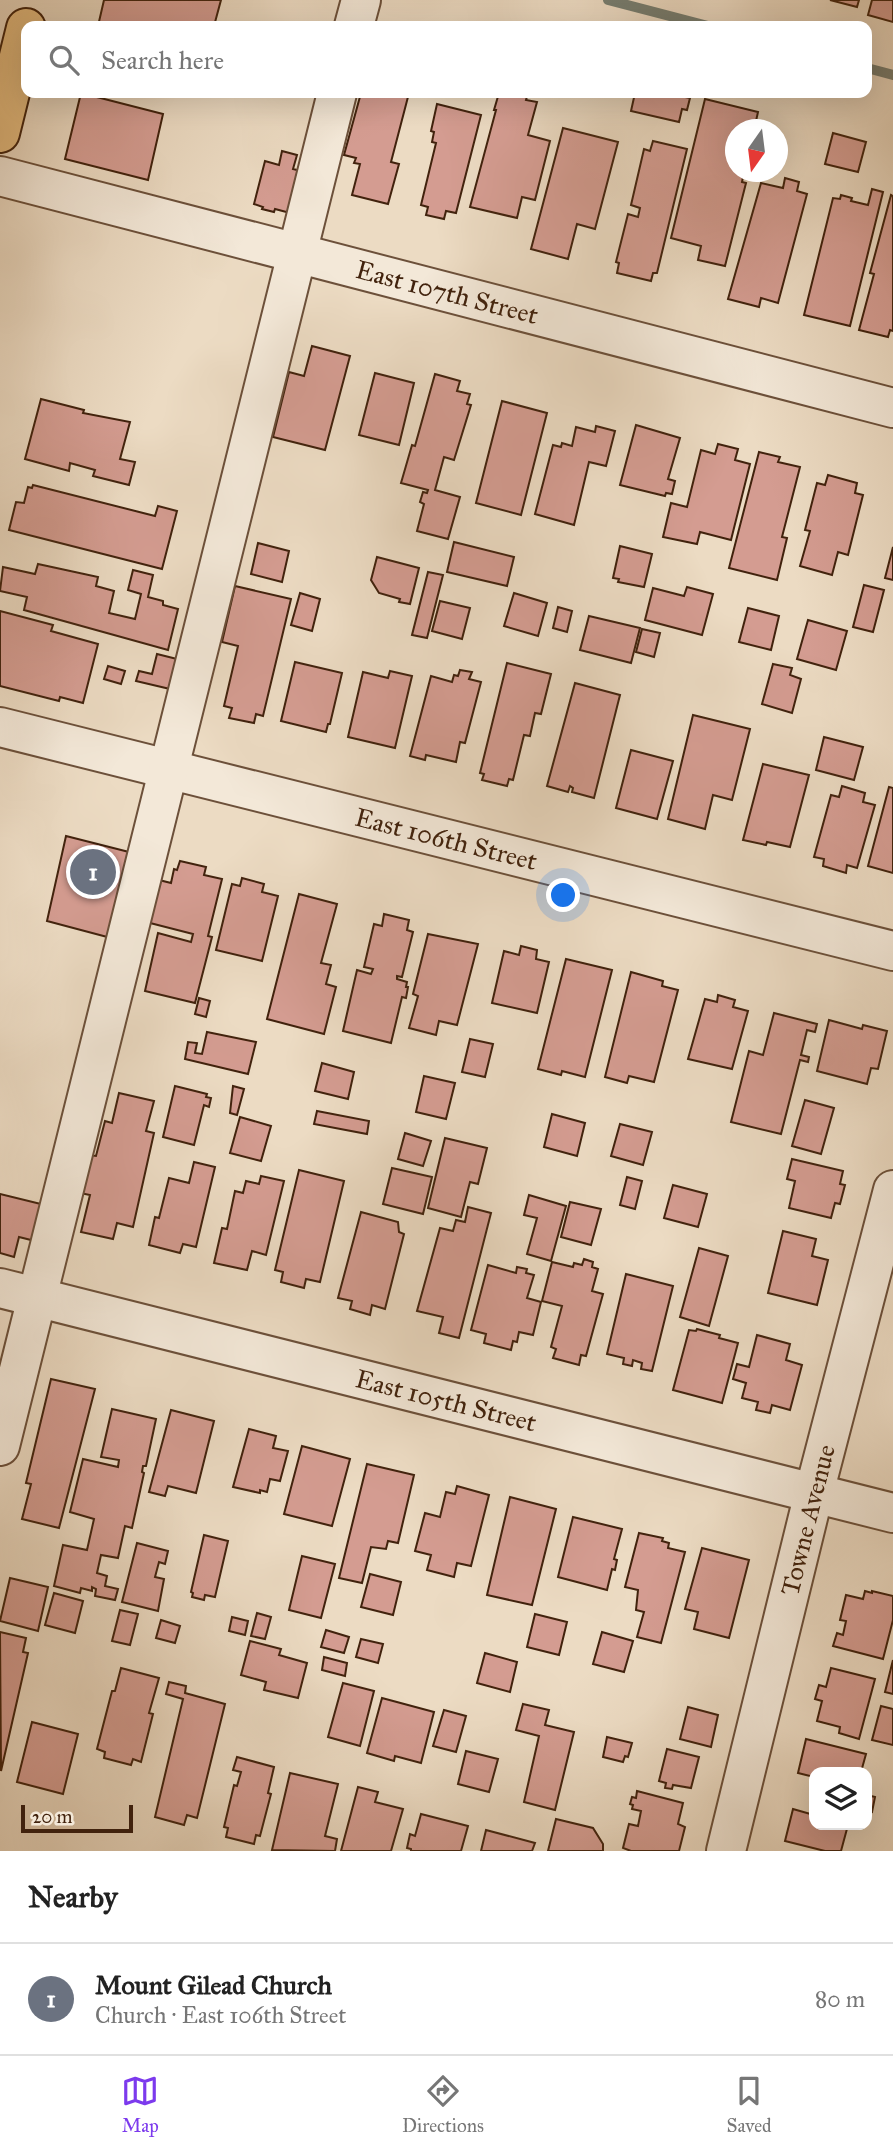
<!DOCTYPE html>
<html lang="en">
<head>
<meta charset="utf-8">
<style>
  :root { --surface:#fff; --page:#f6f6f6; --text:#222; --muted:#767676; --line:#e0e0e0; --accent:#7c3aed }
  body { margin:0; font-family:"IM FELL Great Primer",serif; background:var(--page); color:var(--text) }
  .controls { position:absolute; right:21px; bottom:21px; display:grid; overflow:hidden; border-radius:14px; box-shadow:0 7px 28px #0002 }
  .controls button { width:63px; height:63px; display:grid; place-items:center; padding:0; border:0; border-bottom:2px solid var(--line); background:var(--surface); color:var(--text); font:35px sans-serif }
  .compass { position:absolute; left:725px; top:119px; width:63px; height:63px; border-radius:50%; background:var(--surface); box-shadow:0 7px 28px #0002; rotate:194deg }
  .scale { position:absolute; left:21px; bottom:18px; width:112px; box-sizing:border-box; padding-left:7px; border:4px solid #41220d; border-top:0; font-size:19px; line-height:24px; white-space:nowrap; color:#41220d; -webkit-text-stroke:5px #f3e8d8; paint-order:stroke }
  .you { position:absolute; left:564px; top:896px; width:24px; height:24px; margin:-18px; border:5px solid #fff; border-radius:50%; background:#1a73e8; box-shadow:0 0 0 10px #1a73e833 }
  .badge { display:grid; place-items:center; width:46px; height:46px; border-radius:50%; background:var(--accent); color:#fff; font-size:23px; font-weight:700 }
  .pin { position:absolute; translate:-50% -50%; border:4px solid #fff; box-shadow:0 2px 7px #0006 }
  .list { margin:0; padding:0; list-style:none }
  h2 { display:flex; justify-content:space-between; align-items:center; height:91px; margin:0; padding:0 28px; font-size:30px }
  h2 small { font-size:23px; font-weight:400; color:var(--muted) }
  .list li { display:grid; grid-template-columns:46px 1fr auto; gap:21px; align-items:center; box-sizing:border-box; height:112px; padding:0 28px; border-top:2px solid var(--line) }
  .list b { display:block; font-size:26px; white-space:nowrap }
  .list p { margin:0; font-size:23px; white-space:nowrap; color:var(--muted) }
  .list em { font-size:23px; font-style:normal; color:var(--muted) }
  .icon { flex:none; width:38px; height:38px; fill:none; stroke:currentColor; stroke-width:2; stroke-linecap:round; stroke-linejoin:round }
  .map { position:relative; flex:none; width:893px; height:1851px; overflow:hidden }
  .search { position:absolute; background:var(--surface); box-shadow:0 7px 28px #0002; left:21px; right:21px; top:21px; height:77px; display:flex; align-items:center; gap:18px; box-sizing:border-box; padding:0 24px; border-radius:14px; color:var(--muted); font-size:26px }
  .sheet { height:203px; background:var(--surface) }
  nav { display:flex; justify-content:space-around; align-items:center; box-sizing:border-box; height:98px; border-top:2px solid var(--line); background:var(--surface); font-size:19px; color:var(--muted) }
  nav a { display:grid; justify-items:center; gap:4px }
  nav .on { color:var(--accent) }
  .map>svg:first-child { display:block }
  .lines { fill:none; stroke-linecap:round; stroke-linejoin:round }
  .stream { stroke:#767e72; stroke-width:10 }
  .building { fill:#d49c91; stroke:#41220d; stroke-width:2 }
  .minor-casing { stroke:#6c503a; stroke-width:42 }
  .major-casing { stroke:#41220d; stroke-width:42 }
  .minor { stroke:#f3e8d8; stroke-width:38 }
  .major { stroke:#e6be82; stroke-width:38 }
  .labels { text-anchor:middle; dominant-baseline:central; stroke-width:6; stroke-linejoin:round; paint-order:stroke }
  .street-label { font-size:26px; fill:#41220d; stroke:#f3e8d8 }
</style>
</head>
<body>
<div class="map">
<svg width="893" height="1851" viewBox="0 0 893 1851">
  <rect width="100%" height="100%" fill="#ecdbc3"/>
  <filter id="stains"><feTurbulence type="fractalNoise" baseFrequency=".00286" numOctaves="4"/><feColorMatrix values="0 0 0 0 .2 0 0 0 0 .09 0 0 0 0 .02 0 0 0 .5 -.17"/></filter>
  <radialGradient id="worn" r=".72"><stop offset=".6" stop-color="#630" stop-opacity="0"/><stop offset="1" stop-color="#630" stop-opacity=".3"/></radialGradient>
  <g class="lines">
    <g class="stream">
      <path d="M608 0 708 26"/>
      <path d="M867 68 893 75"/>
    </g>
  </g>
  <g class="building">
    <path d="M104 0H221L214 26H98Z"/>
    <path d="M830 0H859L857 7Z"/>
    <path d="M872 0H893V22L868 15Z"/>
    <path d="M81 93 163 114 148 180 65 159Z"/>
    <path d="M361 93H409L391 162 399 164 388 204 352 195 360 164 354 163 356 158 344 155Z"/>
    <path d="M499 93H528L526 100 537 102 528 135 550 141 535 200 522 197 517 218 470 207 496 110H494Z"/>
    <path d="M635 93H686L685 97 690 98 687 110 682 109 679 122 631 111Z"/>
    <path d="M705 99 758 112 754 130H736V172H744L742 182 746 183 725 266 698 260 701 246 671 238Z"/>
    <path d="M437 104 481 115 456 213 446 211 444 219 426 215 428 207 421 205 436 143 432 142 434 132 431 131Z"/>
    <path d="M563 128 618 142 595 229 577 224 568 259 531 249Z"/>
    <path d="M833 133 866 142 858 172 825 164Z"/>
    <path d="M653 141 687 149 657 273H653L651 281 617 273 619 263 616 262 628 214 638 217 640 208 631 205 644 149 650 151Z"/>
    <path d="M282 151 297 155 293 169 305 172 294 214 275 209 274 212 262 209 263 207 254 204 265 161 279 165Z"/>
    <path d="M785 178 799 182 797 191 807 194 778 303 761 298 759 307 728 299 761 183 783 188Z"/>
    <path d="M872 189 883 192 850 326 804 315 833 198 840 199 841 195 852 198 851 201 868 205Z"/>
    <path d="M891 195 893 196V331L890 330 888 337 859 330 874 274 870 273Z"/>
    <path d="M312 346 350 356 325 450 273 437 289 372 304 376Z"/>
    <path d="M375 373 414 383 399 445 359 435Z"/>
    <path d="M435 374 460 381 457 391 470 394 467 404 471 405 454 460 444 457 435 490 460 497 448 539 417 531 424 504 420 502 423 492 427 493 428 490 401 483 412 445 415 446Z"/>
    <path d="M41 399 84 410 83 413 130 422 120 459 135 462 129 485 93 476 95 470 70 463 69 471 25 459Z"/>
    <path d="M502 401 547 413 521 515 476 503Z"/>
    <path d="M636 425 680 438 668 479 675 481 672 494 666 493 665 496 620 485Z"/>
    <path d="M596 426 615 431 606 466 589 462 574 525 535 514 553 445 561 447 562 443 572 446 576 427 595 432Z"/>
    <path d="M718 444 738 449 735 460 750 464 731 540 700 532 697 544 663 537 671 503 687 507 701 450 715 454Z"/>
    <path d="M759 452 780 457 778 462 800 467 782 537 787 538 777 580 729 568Z"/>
    <path d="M828 475 857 483 855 493 863 495 848 555 838 552 832 575 800 566 810 531 805 530 817 483 825 485Z"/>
    <path d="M33 485 155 516 158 506 177 511 162 569 9 530 16 502 24 503 28 487 32 488Z"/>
    <path d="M454 542 514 557 507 586 447 572Z"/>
    <path d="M258 543 289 551 282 582 251 574Z"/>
    <path d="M620 546 652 554 644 587 618 582 619 579 613 578Z"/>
    <path d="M893 547V580L885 578Z"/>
    <path d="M377 557 419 568 410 604 399 602 400 599 379 593 371 580Z"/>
    <path d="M38 564 98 577 96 586 114 591 109 613 135 619 141 594 128 590 133 570 153 575 148 597 163 601V605L178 609 168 650 24 610 27 597 0 591 3 567 35 574Z"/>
    <path d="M428 572 443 575 427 638 412 635Z"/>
    <path d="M864 585 884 590 873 632 853 627Z"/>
    <path d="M235 586 291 599 263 716 256 714 254 723 229 718 232 708 224 706 238 646 222 642Z"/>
    <path d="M687 587 713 594 702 635 645 620 653 588 684 596Z"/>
    <path d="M300 593 320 599 312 631 291 625Z"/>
    <path d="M514 593 547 603 538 636 504 626Z"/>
    <path d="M440 601 470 608 462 639 432 631Z"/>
    <path d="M558 607 572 611 567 632 553 628Z"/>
    <path d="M748 608 779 616 771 650 739 642Z"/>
    <path d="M0 611 53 625 51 631 98 644 83 703 60 697 59 701 0 686Z"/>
    <path d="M589 616 640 628 631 663 580 650Z"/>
    <path d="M808 620 847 631 836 670 797 659Z"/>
    <path d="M642 629 660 633 654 657 636 652Z"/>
    <path d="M157 654 177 659 170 689 136 681 139 671 152 674Z"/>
    <path d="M295 662 342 673 330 724H328L326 732 281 721Z"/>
    <path d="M507 663 551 674 541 714 535 713 530 736 524 735 513 780 509 779 507 786 482 780 484 774 480 773Z"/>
    <path d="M773 664 792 668 790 675 801 679 792 713 762 704Z"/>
    <path d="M108 666 125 671 121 684 104 679Z"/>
    <path d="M460 670 472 672 469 679 481 682 465 743 460 742 456 762 426 755 425 760 410 756 431 676 452 682 454 675 458 676Z"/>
    <path d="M390 671 412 676 395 748 348 737 363 672 388 678Z"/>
    <path d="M575 683 620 695 594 798 572 792 573 788 570 786 568 792 547 786Z"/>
    <path d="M693 715 750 729 732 800 713 795 705 829 668 819Z"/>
    <path d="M824 737 863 747 854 780 816 770Z"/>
    <path d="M631 750 673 761 657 819 616 808Z"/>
    <path d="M763 764 809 775 790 847 767 842 766 845 743 840Z"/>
    <path d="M842 786 865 793 863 802 875 805 857 868 847 865 846 873 823 866 824 859 814 857 831 795 839 797Z"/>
    <path d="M889 787 893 788V873L868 866Z"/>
    <path d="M66 836 133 853 111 938 47 921Z"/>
    <path d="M180 861 206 867 204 875 222 879 208 936 212 937 195 1003 145 991 158 933 191 942 193 934 150 923 159 880 171 883 174 869 177 870Z"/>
    <path d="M242 878 264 884 262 892 278 896 262 961 216 950 232 884 240 886Z"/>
    <path d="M299 894 337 904 321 963 331 965 326 984 336 987 324 1034 267 1019Z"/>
    <path d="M384 914 409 920 407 930 413 932 402 977 397 976V979L407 982 406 987H408L406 998 402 997 391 1043 343 1031 357 970 371 974 373 969 364 967 374 924 382 926Z"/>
    <path d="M428 934 478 944 457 1025 439 1021 436 1035 409 1028 418 996 413 994Z"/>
    <path d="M521 946 537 950 536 959 549 962 537 1013 492 1003 504 951 519 955Z"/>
    <path d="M566 959 612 970 585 1077 562 1071 561 1075 538 1069Z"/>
    <path d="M631 972 663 981 662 986 678 990 654 1082 629 1076 627 1083 605 1077Z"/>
    <path d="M718 995 735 1000 733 1007 748 1011 732 1069 688 1059 705 999 717 1002Z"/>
    <path d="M199 998 210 1001 206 1017 195 1014Z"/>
    <path d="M774 1013 817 1024 815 1032 807 1030 801 1055 809 1057 808 1062 800 1060 781 1134 731 1122 749 1051 763 1055Z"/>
    <path d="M829 1020 862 1029 863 1025 887 1031 878 1069 871 1068 867 1084 817 1071Z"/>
    <path d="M207 1032 256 1042 248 1074 185 1059 188 1042 197 1043 195 1053 202 1054Z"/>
    <path d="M470 1039 493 1044 485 1077 462 1072Z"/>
    <path d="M322 1063 354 1072 348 1099 315 1091Z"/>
    <path d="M424 1076 455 1083 446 1119 416 1112Z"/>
    <path d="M175 1086 207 1094 206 1097 211 1098 209 1107 204 1105 194 1145 163 1137Z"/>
    <path d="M233 1086 244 1089 237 1115 230 1113Z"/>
    <path d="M119 1093 154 1101 146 1131 154 1133 133 1227 117 1223 113 1239 81 1232 90 1195 80 1193 89 1155 96 1156 105 1121 112 1123Z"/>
    <path d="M805 1100 834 1108 821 1154 792 1146Z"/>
    <path d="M317 1111 369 1121 367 1134 314 1124Z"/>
    <path d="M552 1114 585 1123 577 1156 544 1147Z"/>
    <path d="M240 1117 271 1126 261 1161 230 1153Z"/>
    <path d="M620 1124 652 1132 643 1165 611 1156Z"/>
    <path d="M405 1133 431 1141 423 1166 398 1159Z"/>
    <path d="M445 1138 487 1148 478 1184 470 1182 461 1217 428 1208Z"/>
    <path d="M792 1159 843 1171 840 1184 845 1185 840 1204 835 1203 831 1218 789 1208 795 1181 787 1179Z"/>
    <path d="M194 1162 215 1167 196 1247 183 1244 180 1253 149 1245 155 1217 159 1218 169 1178 189 1183Z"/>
    <path d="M392 1168 432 1177 423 1214 383 1204Z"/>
    <path d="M299 1170 344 1181 320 1282 306 1279 304 1288 281 1282 283 1272 275 1270Z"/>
    <path d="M261 1176 284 1181 266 1255 252 1251 247 1270 214 1263 222 1228 227 1229 235 1191 243 1193 246 1181 259 1184Z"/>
    <path d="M627 1177 642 1181 635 1209 620 1205Z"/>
    <path d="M673 1185 707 1194 698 1227 664 1218Z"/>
    <path d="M0 1194 49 1206 39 1242 19 1237 14 1257 0 1253Z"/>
    <path d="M529 1195 566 1206 551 1261 527 1254 537 1218 524 1215Z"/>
    <path d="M570 1202 601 1209 591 1245 561 1237Z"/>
    <path d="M468 1207 491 1213 459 1338 439 1333 443 1317 417 1311 440 1228 453 1231 456 1220 465 1222Z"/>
    <path d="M361 1212 398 1222 399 1232 404 1234 385 1309 372 1305 370 1315 350 1309 352 1301 338 1298Z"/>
    <path d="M783 1231 816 1239 812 1256 828 1260 817 1305 768 1293Z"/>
    <path d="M699 1248 728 1256 709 1326 680 1317Z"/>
    <path d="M584 1259 593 1262 592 1267 598 1269 592 1291 603 1294 586 1356 581 1355 579 1365 553 1358 556 1349 551 1347 562 1306 542 1301 552 1262 573 1267 574 1263 582 1265Z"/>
    <path d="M488 1265 516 1273 517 1267 527 1269 526 1273 534 1275 527 1298 541 1302 533 1335 519 1332 517 1342 513 1341 511 1350 484 1343 486 1334 471 1330Z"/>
    <path d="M626 1274 673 1286 652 1371 641 1369 642 1363 633 1360 632 1366 623 1364 624 1358 607 1354Z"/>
    <path d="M697 1329 720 1335 719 1338 738 1343 722 1403 673 1390 689 1330 696 1331Z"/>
    <path d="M757 1335 790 1344 786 1360 802 1365 790 1410 772 1405 770 1413 756 1410 758 1402 742 1398 746 1383 733 1379 737 1364 749 1367Z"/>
    <path d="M51 1379 95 1389 59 1528 22 1519 31 1484 26 1483Z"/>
    <path d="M112 1409 156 1419 146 1466H143L142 1472 144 1473 132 1528 125 1526 118 1558 101 1555 97 1573 107 1576 105 1586 118 1589 115 1600 95 1596 96 1589 92 1587V1591L81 1588 80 1593 54 1586 63 1545 87 1550 94 1519 70 1512 83 1459 118 1467 119 1460 101 1457Z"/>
    <path d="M171 1410 214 1421 196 1493 168 1486 165 1496 149 1492Z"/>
    <path d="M249 1429 276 1436 273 1448 288 1451 280 1481 270 1479 267 1492 260 1490V1493L233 1487Z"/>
    <path d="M302 1446 350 1459 332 1526 284 1514Z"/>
    <path d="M367 1464 414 1475 398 1543 388 1541 386 1549 371 1547 362 1583 339 1578Z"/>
    <path d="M457 1486 489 1495 471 1566 457 1563 454 1577 427 1570 431 1555 415 1551 425 1513 440 1517 446 1492 455 1494Z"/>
    <path d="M510 1497 556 1509 532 1605 487 1595Z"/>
    <path d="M573 1517 622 1529 614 1559 617 1560 615 1570 612 1569 607 1590 558 1577Z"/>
    <path d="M639 1533 663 1538 662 1541 669 1543 668 1548 685 1552 661 1643 637 1637 644 1612 636 1610 638 1590 625 1587Z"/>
    <path d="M204 1535 228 1541 215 1597 205 1595 204 1600 192 1597 193 1593 191 1592Z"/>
    <path d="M137 1543 168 1551 165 1564 159 1562 155 1577 164 1579 158 1611 122 1602Z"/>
    <path d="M702 1548 749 1560 729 1638 694 1629 698 1612 685 1609Z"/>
    <path d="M302 1556 335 1564 321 1618 289 1610Z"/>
    <path d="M370 1574 401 1582 393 1615 361 1607Z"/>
    <path d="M10 1578 48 1587 38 1631 0 1621Z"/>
    <path d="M865 1591 872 1593V1591L893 1596V1620L883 1659 833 1646 837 1633 843 1635 846 1621 840 1620 846 1595 863 1599Z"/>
    <path d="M54 1593 83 1601 75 1633 45 1625Z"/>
    <path d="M120 1610 138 1614 130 1645 112 1641Z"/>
    <path d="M257 1613 271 1617 265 1639 251 1636Z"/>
    <path d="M535 1614 567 1622 559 1655 527 1647Z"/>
    <path d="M232 1617 248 1621 245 1635 229 1631Z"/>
    <path d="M161 1620 180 1626 175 1643 156 1638Z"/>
    <path d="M326 1630 349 1637 344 1653 321 1647Z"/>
    <path d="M0 1632 26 1638 23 1652 28 1653 1 1771Z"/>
    <path d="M602 1632 633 1641 624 1672 593 1664Z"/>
    <path d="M361 1639 383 1644 378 1663 356 1657Z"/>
    <path d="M250 1641 281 1649 279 1655 307 1663 298 1698 264 1690 266 1682 241 1675Z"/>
    <path d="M485 1653 517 1662 510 1692 477 1683Z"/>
    <path d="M324 1657 347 1663 345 1676 322 1670Z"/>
    <path d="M893 1660V1694L885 1692Z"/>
    <path d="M121 1668 159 1678 149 1713 153 1714 141 1762 133 1759 131 1765 104 1758 105 1752 97 1749 112 1691H115Z"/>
    <path d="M831 1668 875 1679 859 1739 839 1733 840 1727 817 1721 822 1701 815 1699 819 1685 826 1687Z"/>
    <path d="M169 1682 186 1686 185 1693 225 1704 197 1818 187 1815 184 1825 155 1817 183 1699 166 1694Z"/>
    <path d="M343 1683 374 1691 360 1746 328 1737Z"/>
    <path d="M382 1698 434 1712 421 1763 395 1756 394 1761 367 1753Z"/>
    <path d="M523 1704 549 1710 545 1725 574 1732 555 1810 524 1802 539 1736 516 1730Z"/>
    <path d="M881 1706 893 1709V1745L872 1740Z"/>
    <path d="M688 1707 718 1715 711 1747 680 1739Z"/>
    <path d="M444 1710 466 1716 456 1752 433 1746Z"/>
    <path d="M32 1722 78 1734 63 1794 17 1782Z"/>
    <path d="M607 1737 632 1743 628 1757 625 1756 623 1762 603 1757Z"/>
    <path d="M806 1739 866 1754 861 1772H814V1777L798 1773Z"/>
    <path d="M667 1749 699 1757 691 1788 673 1785 672 1789 665 1788 666 1783 659 1781Z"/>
    <path d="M466 1751 498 1759 489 1792 458 1784Z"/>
    <path d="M237 1757 274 1767 268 1793 271 1794 260 1836 256 1835 254 1844 226 1837 228 1828 224 1827 234 1785 237 1786 241 1772 233 1770Z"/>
    <path d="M290 1773 338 1784 325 1836 337 1839 335 1851 272 1850Z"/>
    <path d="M358 1787 378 1792 375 1802 403 1809 391 1851H341Z"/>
    <path d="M637 1791 683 1803 678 1824 685 1827 679 1851H631L623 1848 629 1824 638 1826 641 1811 632 1809 633 1805 630 1804 632 1797 636 1798Z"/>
    <path d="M867 1795 875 1797 872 1812 867 1811Z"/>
    <path d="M793 1809 814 1815V1825H848L841 1851H825L785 1841Z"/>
    <path d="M421 1814 468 1826 461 1851H411V1849L407 1848 410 1834 415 1836Z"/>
    <path d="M556 1819 593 1828 603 1844V1851H548Z"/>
    <path d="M486 1830 535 1843 532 1851H481Z"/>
  </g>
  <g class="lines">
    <g class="minor-casing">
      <g id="minor">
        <path d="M354 26 361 0"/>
        <path id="s1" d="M0 176 893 408"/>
        <path id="s2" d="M0 727 893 951"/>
        <path id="s3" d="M0 1288 893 1513"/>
        <path d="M0 1446 337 93"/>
        <path id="s4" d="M726 1851 814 1493 893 1190"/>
      </g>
    </g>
    <g class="major-casing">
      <path id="major" d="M0 133 26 28"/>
    </g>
    <use href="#minor" class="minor"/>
    <use href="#major" class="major"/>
  </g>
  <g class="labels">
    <g class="street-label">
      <text stroke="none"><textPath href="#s1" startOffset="462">East 107th Street</textPath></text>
      <text stroke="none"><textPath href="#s2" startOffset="460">East 106th Street</textPath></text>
      <text stroke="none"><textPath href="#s3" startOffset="460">East 105th Street</textPath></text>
      <text stroke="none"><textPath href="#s4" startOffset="341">Towne Avenue</textPath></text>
    </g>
  </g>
  <rect width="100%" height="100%" filter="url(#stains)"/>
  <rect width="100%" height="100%" fill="url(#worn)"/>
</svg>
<div class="controls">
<button><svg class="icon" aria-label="layers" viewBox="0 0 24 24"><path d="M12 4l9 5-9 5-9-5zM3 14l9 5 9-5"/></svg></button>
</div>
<svg class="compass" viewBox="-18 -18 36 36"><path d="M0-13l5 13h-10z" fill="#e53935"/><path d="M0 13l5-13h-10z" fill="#767676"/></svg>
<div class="scale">20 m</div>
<div class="you"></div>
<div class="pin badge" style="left:93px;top:872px;background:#6b7280">1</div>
<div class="search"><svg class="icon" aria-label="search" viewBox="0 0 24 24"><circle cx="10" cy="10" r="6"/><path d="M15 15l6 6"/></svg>Search here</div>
</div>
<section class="sheet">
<h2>Nearby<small></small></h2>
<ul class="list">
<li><span class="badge" style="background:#6b7280">1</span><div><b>Mount Gilead Church</b><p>Church · East 106th Street</p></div><em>80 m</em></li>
</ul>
</section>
<nav>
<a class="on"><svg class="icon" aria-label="map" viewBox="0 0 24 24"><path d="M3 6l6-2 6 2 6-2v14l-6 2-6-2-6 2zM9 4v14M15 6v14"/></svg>Map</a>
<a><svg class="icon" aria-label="directions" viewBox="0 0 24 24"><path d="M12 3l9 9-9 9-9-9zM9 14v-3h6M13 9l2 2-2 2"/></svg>Directions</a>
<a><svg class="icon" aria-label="saved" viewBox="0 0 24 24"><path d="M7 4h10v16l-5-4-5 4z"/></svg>Saved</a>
</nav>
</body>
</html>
